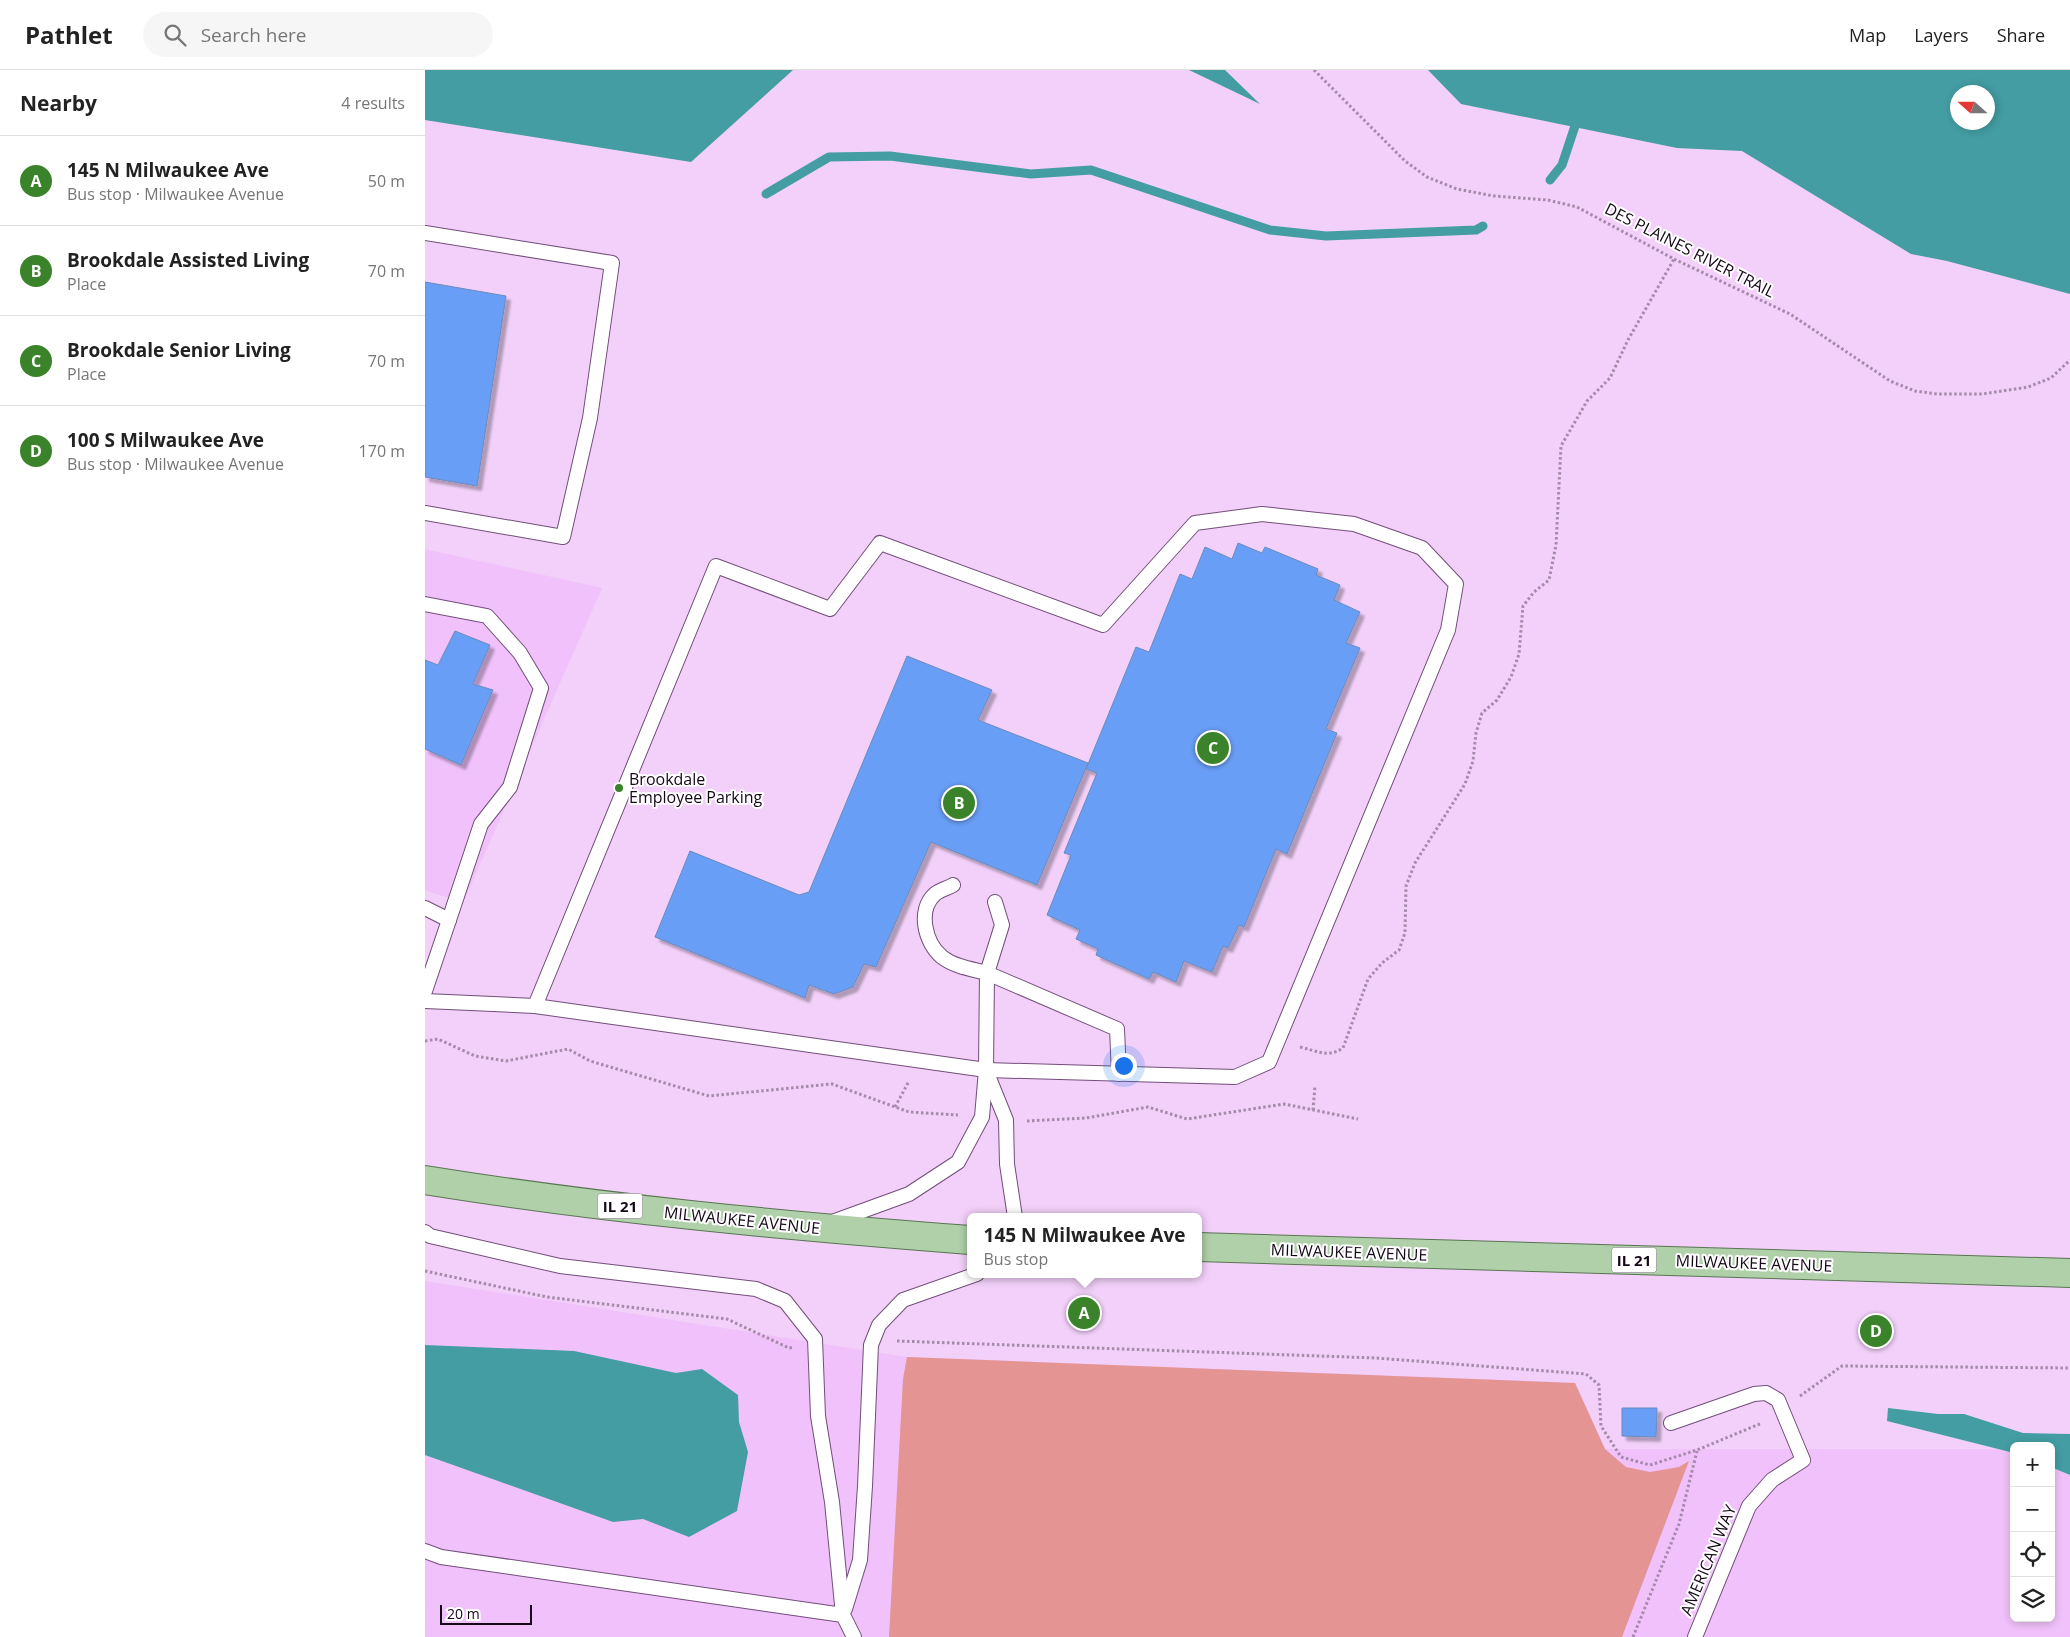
<!DOCTYPE html>
<html lang="en">
<head>
<meta charset="utf-8">
<style>
  :root { --surface:#fff; --page:#f6f6f6; --text:#222; --muted:#767676; --line:#e0e0e0; --accent:#3a832a }
  body { margin:0; font-family:"Open Sans",sans-serif; background:var(--page); color:var(--text) }
  .controls { position:absolute; right:15px; bottom:15px; display:grid; overflow:hidden; border-radius:8px; box-shadow:0 2px 8px #0003 }
  .controls button { width:45px; height:45px; display:grid; place-items:center; padding:0; border:0; border-bottom:1px solid var(--line); background:var(--surface); color:var(--text); font:25px sans-serif }
  .compass { position:absolute; left:1525px; top:15px; width:45px; height:45px; border-radius:50%; background:var(--surface); box-shadow:0 2px 8px #0003; rotate:291deg }
  .scale { position:absolute; left:15px; bottom:12px; width:92px; box-sizing:border-box; padding-left:5px; border:2px solid #160819; border-top:0; font-size:14px; line-height:18px; white-space:nowrap; color:#160819; -webkit-text-stroke:4px #fff; paint-order:stroke }
  .you { position:absolute; left:698px; top:995px; width:18px; height:18px; margin:-12px; border:4px solid #fff; border-radius:50%; background:#1a73e8; box-shadow:0 0 0 8px #1a73e833 }
  .badge { display:grid; place-items:center; width:32px; height:32px; border-radius:50%; background:var(--accent); color:#fff; font-size:16px; font-weight:700 }
  .pin { position:absolute; translate:-50% -50%; border:2px solid #fff; box-shadow:0 1px 5px #0006 }
  .popup { position:absolute; left:542px; top:1143px; width:235px; height:65px; box-sizing:border-box; display:grid; place-content:center; border-radius:8px; background:var(--surface); filter:drop-shadow(0 1px 4px #0005); font-size:16px; white-space:nowrap; color:var(--muted) }
  .popup b { font-size:19px; color:var(--text) }
  .popup::after { content:''; position:absolute; left:50%; top:100%; margin-left:-10px; border:10px solid transparent; border-top-color:var(--surface) }
  .list { margin:0; padding:0; list-style:none }
  h2 { display:flex; justify-content:space-between; align-items:center; height:65px; margin:0; padding:0 20px; font-size:21px }
  h2 small { font-size:16px; font-weight:400; color:var(--muted) }
  .list li { display:grid; grid-template-columns:32px 1fr auto; gap:15px; align-items:center; box-sizing:border-box; height:90px; padding:0 20px; border-top:1px solid var(--line) }
  .list b { display:block; font-size:19px; white-space:nowrap }
  .list p { margin:0; font-size:16px; white-space:nowrap; color:var(--muted) }
  .list em { font-size:16px; font-style:normal; color:var(--muted) }
  .icon { flex:none; width:28px; height:28px; fill:none; stroke:currentColor; stroke-width:2; stroke-linecap:round; stroke-linejoin:round }
  .map { position:relative; flex:none; width:1645px; height:1567px; overflow:hidden }
  header { display:flex; align-items:center; gap:30px; box-sizing:border-box; height:70px; padding:0 25px; background:var(--surface); border-bottom:1px solid var(--line) }
  header strong { font-size:24px }
  nav { display:flex; gap:28px; margin-inline-start:auto; font-size:18px }
  .search { width:350px; height:45px; background:var(--page); display:flex; align-items:center; gap:12px; box-sizing:border-box; padding:0 18px; border-radius:28px; color:var(--muted); font-size:19px }
  main { display:flex }
  aside { flex:1; background:var(--surface) }
  .map>svg:first-child { display:block }
  .built { fill:#f0c1fa }
  .green { fill:#e49493 }
  .water { fill:#439da2; fill-rule:evenodd }
  .lines { fill:none; stroke-linecap:round; stroke-linejoin:round }
  .stream { stroke:#439da2; stroke-width:9 }
  .building { fill:#699ef6; stroke:#6c8abb; filter:url(#shadow) }
  .service-casing { stroke:#724e7a; stroke-width:16 }
  .primary-casing { stroke:#587552; stroke-width:30 }
  .path { stroke:#a58aaa; stroke-width:3; stroke-dasharray:2.5 2.5; stroke-linecap:butt }
  .service { stroke:#fff; stroke-width:14 }
  .primary { stroke:#b0d0a9; stroke-width:28 }
  .poi-dot { fill:#3a832a; stroke:#fff; stroke-width:2 }
  .labels { text-anchor:middle; dominant-baseline:central; stroke-width:4; stroke-linejoin:round; paint-order:stroke }
  .shield { fill:#fff; stroke:#5c525e; stroke-width:1 }
  .shield-label { font-size:15px; font-weight:bold; fill:#160819 }
  .street-label { font-size:16px; fill:#160819; stroke:#fff }
  .poi-label { font-size:16px; fill:#160819; stroke:#fff; text-anchor:start }
</style>
</head>
<body>
<header>
<strong>Pathlet</strong>
<div class="search"><svg class="icon" aria-label="search" viewBox="0 0 24 24"><circle cx="10" cy="10" r="6"/><path d="M15 15l6 6"/></svg>Search here</div>
<nav><a>Map</a><a>Layers</a><a>Share</a></nav>
</header>
<main>
<aside>
<h2>Nearby<small>4 results</small></h2>
<ul class="list">
<li><span class="badge">A</span><div><b>145 N Milwaukee Ave</b><p>Bus stop · Milwaukee Avenue</p></div><em>50 m</em></li>
<li><span class="badge">B</span><div><b>Brookdale Assisted Living</b><p>Place</p></div><em>70 m</em></li>
<li><span class="badge">C</span><div><b>Brookdale Senior Living</b><p>Place</p></div><em>70 m</em></li>
<li><span class="badge">D</span><div><b>100 S Milwaukee Ave</b><p>Bus stop · Milwaukee Avenue</p></div><em>170 m</em></li>
</ul>
</aside>
<div class="map">
<svg width="1645" height="1567" viewBox="0 0 1645 1567">
  <defs>
    <filter id="shadow"><feDropShadow dx="4.5" dy="4.5" stdDeviation="1" flood-color="#0004"/></filter>
  </defs>
  <rect width="100%" height="100%" fill="#f2d0f9"/>
  <g class="built">
    <path d="M0 479 177 518 38 833 0 820Z"/>
    <path d="M0 1211 482 1287 1150 1313 1180 1379H1589V1548H1626V1379H1645V1567H0Z"/>
  </g>
  <path class="green" d="M482 1287 1150 1313 1180 1379 1201 1397 1225 1402 1254 1397 1264 1391 1197 1567H464L478 1309Z"/>
  <g class="water">
    <path d="M0 0H368L266 92 0 50Z"/>
    <path d="M764 0H800L835 34Z"/>
    <path d="M1003 0H1645V224L1522 191 1486 184 1317 81 1252 78 1036 34ZM1562 22V52H1532V22Z"/>
    <path d="M0 1275 149 1281 251 1303 277 1299 313 1325 314 1352 323 1382 312 1441 264 1467 218 1449 188 1452 0 1385Z"/>
    <path d="M1463 1338 1513 1344H1539L1598 1363 1645 1364V1405L1626 1397V1376H1589V1383L1462 1351Z"/>
  </g>
  <g class="lines">
    <g class="stream">
      <path d="M1125 110 1137 95 1153 47"/>
      <path d="M341 124 404 87 465 86 606 104 666 100 845 160 901 166 1051 160 1058 156"/>
    </g>
  </g>
  <g class="building">
    <path d="M0 212 81 226 52 416 0 407Z"/>
    <path d="M813 473 837 483 840 477 893 499 891 505 915 515 909 530 935 542 921 573 935 578 901 659 912 663 862 784 851 779 819 857 814 855 803 878 798 876 787 902 759 891 751 912 728 902 724 909 671 885 673 879 651 869 655 860 622 845 646 785 639 783 672 703 661 699 711 577 724 582 755 504 767 509 780 477 807 489Z"/>
    <path d="M30 561 65 575 48 614 68 620 36 695 0 679V590L13 595Z"/>
    <path d="M482 586 567 620 553 650 663 693 612 815 506 772 451 897 439 894 428 917 409 924 384 915 380 928 230 867 265 781 374 825 384 822Z"/>
    <path d="M1197 1338H1232L1231 1367 1197 1366Z"/>
  </g>
  <g class="lines">
    <g class="service-casing">
      <g id="service">
        <path d="M0 163 187 193 165 348 138 467 0 443"/>
        <path d="M837 444 929 454 997 478 1031 514 1023 560 844 992 810 1007 561 1000 110 936 291 496 405 539 455 473 678 555 770 453Z"/>
        <path d="M0 534 62 546 95 583 116 618 85 717 56 754 24 850"/>
        <path d="M570 832 577 855 562 903 692 959 694 1004"/>
        <path d="M0 838 24 850 0 921"/>
        <path d="M0 931 110 936"/>
        <path d="M562 1003 581 1050 582 1094 590 1147"/>
        <path d="M407 1152 484 1124 533 1092 557 1047 561 1000 562 903C547 899 530 897 517 887 500 873 492 840 510 824 515 820 523 818 528 815"/>
        <path d="M0 1162 5 1166 135 1196 331 1219 360 1231 390 1269 393 1346 407 1432 418 1545 429 1567"/>
        <path d="M1246 1353 1329 1324 1341 1323 1353 1330 1378 1390 1347 1410 1324 1436 1270 1567"/>
        <path d="M0 1481 16 1487 418 1545"/>
        <path d="M420 1539 435 1490 440 1416 446 1275 454 1255 478 1230 552 1204"/>
      </g>
    </g>
    <g class="primary-casing">
      <g id="primary">
        <path d="M0 1110C180 1139 363 1156 545 1170"/>
        <path d="M773 1177 1645 1203"/>
      </g>
    </g>
    <g class="path">
      <path d="M889 0 980 91 1002 107 1032 119 1069 126 1123 130 1152 137 1249 189 1365 244 1465 311 1490 321 1512 324H1557L1603 317 1626 308 1645 290"/>
      <path d="M0 971 13 969 50 986 81 991 143 979 165 991 284 1026 407 1014 484 1042 533 1045"/>
      <path d="M875 977C892 981 903 988 918 978L943 909 957 893 974 880 980 863 981 816 990 793 1040 714 1048 691 1051 663 1057 643 1072 630 1086 607 1094 584 1098 536 1109 522 1124 510 1131 475 1136 376 1162 331 1185 308 1203 270 1249 189"/>
      <path d="M470 1037 484 1011"/>
      <path d="M888 1040 890 1016"/>
      <path d="M602 1051 661 1048 723 1037 762 1049 859 1034 933 1049"/>
      <path d="M0 1201 122 1227 302 1249 364 1278 369 1277"/>
      <path d="M472 1271 951 1288 1161 1304 1174 1315 1176 1356 1196 1387 1225 1395 1272 1380 1337 1353"/>
      <path d="M1375 1326 1417 1296 1645 1298"/>
      <path d="M1208 1567 1254 1454 1272 1381"/>
    </g>
    <use href="#service" class="service"/>
    <use href="#primary" class="primary"/>
  </g>
  <circle class="poi-dot" cx="194" cy="718" r="5"/>
  <g class="labels">
    <g class="shield">
      <rect x="172.5" y="1123.5" width="45" height="25" rx="4"/>
      <rect x="1186.5" y="1177.5" width="45" height="25" rx="4"/>
    </g>
    <g class="shield-label">
      <text x="195" y="1136">IL 21</text>
      <text x="1209" y="1190">IL 21</text>
    </g>
    <g class="street-label">
      <text transform="translate(1265 180) rotate(27)">DES PLAINES RIVER TRAIL</text>
      <text transform="translate(317 1150) rotate(6)">MILWAUKEE AVENUE</text>
      <text transform="translate(924 1182) rotate(2)">MILWAUKEE AVENUE</text>
      <text transform="translate(1329 1193) rotate(2)">MILWAUKEE AVENUE</text>
      <text transform="translate(1283 1490) rotate(-67)">AMERICAN WAY</text>
    </g>
    <g class="poi-label">
      <text x="204" y="709">Brookdale<tspan x="204" dy="18">Employee Parking</tspan></text>
    </g>
  </g>
</svg>
<div class="controls">
<button>+</button>
<button>−</button>
<button><svg class="icon" aria-label="locate" viewBox="0 0 24 24"><circle cx="12" cy="12" r="6"/><path d="M12 2v4M12 18v4M2 12h4M18 12h4"/></svg></button>
<button><svg class="icon" aria-label="layers" viewBox="0 0 24 24"><path d="M12 4l9 5-9 5-9-5zM3 14l9 5 9-5"/></svg></button>
</div>
<svg class="compass" viewBox="-18 -18 36 36"><path d="M0-13l5 13h-10z" fill="#e53935"/><path d="M0 13l5-13h-10z" fill="#767676"/></svg>
<div class="scale">20 m</div>
<div class="you"></div>
<div class="pin badge" style="left:659px;top:1243px">A</div>
<div class="popup"><b>145 N Milwaukee Ave</b>Bus stop</div>
<div class="pin badge" style="left:534px;top:733px">B</div>
<div class="pin badge" style="left:788px;top:678px">C</div>
<div class="pin badge" style="left:1451px;top:1261px">D</div>
</div>
</main>
</body>
</html>
